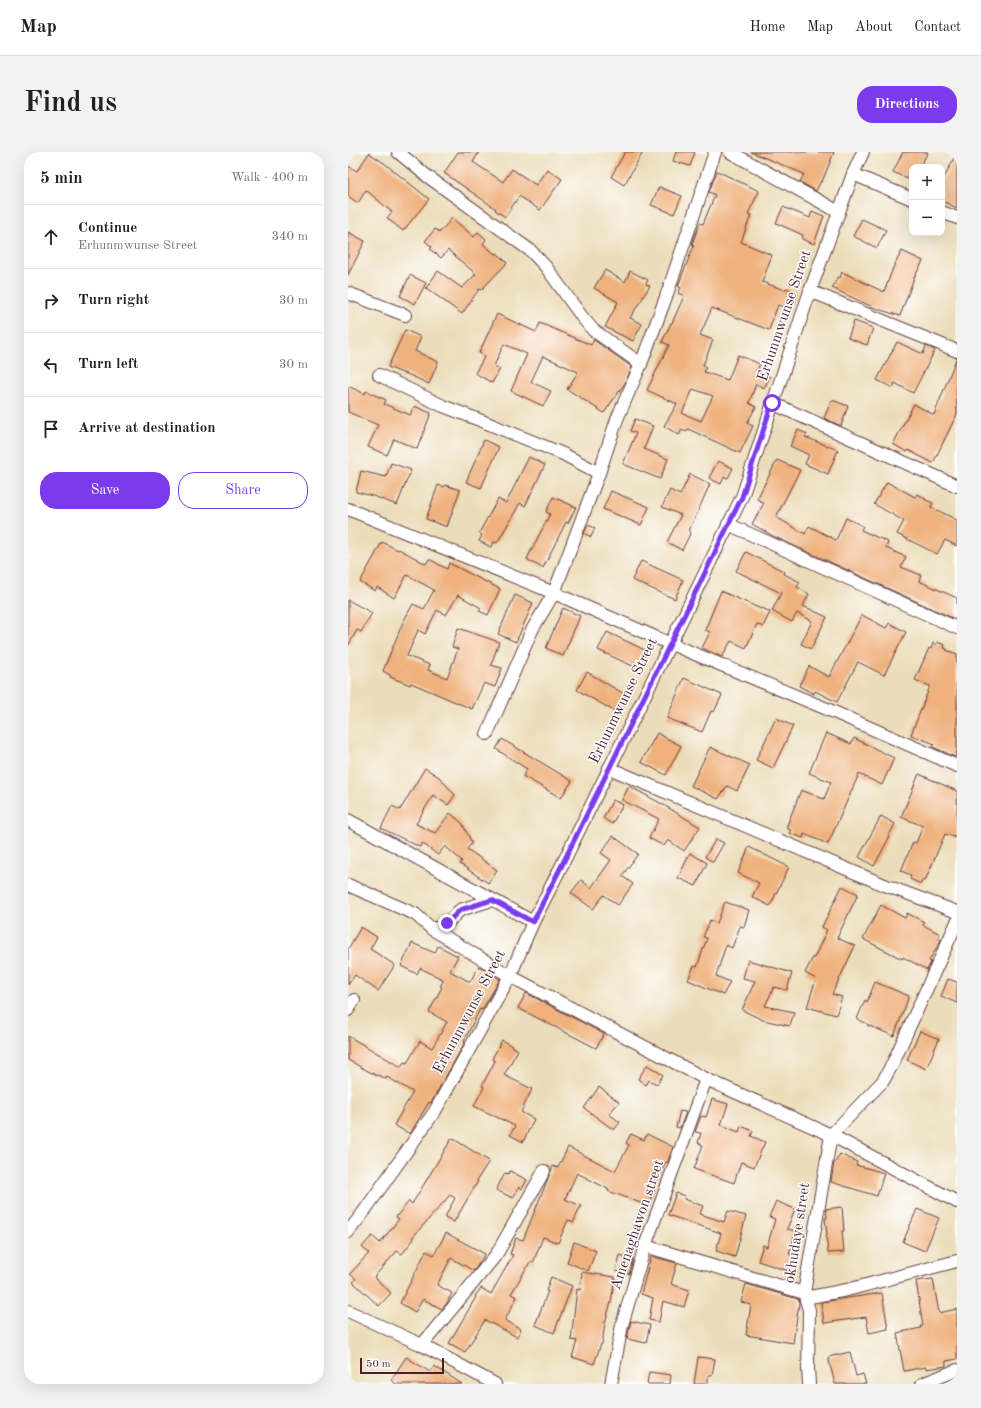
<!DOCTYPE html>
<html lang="en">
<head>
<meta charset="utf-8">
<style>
  :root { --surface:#fff; --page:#f2f2f2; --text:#202124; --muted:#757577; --line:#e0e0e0; --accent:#7c3aed }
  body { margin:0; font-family:"Old Standard TT",serif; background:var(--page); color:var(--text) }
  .controls { position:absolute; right:12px; top:12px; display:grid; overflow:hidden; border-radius:8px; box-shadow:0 4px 16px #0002 }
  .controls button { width:36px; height:36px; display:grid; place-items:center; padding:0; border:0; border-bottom:1px solid var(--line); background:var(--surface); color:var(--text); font:20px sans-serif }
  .scale { position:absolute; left:12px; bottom:10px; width:84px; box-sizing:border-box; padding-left:4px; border:2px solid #4a1f2b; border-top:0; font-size:11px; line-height:14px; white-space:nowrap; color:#4a1f2b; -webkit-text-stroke:3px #fff; paint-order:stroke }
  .stop { position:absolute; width:12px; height:12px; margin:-9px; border:3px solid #7c3aed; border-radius:50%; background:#fff }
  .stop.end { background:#7c3aed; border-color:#fff; box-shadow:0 1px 4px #0008 }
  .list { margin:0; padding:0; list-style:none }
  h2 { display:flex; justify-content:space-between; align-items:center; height:52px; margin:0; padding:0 16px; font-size:17px }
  h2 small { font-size:13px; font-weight:400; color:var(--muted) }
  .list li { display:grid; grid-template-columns:26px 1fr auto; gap:12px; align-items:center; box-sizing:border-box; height:64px; padding:0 16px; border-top:1px solid var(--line) }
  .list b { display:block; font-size:15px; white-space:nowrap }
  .list p { margin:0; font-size:13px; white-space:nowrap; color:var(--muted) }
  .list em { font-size:13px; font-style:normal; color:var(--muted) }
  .actions { display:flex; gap:8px; padding:12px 16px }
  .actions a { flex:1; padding:9px 0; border:1px solid var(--accent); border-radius:16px; text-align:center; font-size:14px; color:var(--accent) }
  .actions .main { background:var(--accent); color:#fff }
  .icon { flex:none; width:22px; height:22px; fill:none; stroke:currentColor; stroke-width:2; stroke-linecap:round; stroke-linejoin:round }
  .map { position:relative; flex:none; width:609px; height:1232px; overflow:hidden; border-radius:16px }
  header { display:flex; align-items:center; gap:24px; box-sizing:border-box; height:56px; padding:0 20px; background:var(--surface); border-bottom:1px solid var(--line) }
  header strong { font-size:19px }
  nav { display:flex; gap:22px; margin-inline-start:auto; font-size:14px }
  .intro { display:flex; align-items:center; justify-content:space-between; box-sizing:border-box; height:96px; padding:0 24px }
  h1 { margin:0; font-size:28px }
  .button { padding:10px 18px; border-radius:16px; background:var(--accent); color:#fff; font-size:14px; font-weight:700 }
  main { display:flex; gap:24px; padding:0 24px }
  aside { flex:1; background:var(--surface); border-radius:16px; box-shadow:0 4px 16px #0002 }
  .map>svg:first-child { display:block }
  .building { fill:#efb17d; fill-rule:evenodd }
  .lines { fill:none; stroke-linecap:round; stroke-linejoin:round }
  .street-casing { stroke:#623c40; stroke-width:14 }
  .street { stroke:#fff; stroke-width:12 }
  .route { stroke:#7c3aed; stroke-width:5 }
  .labels { text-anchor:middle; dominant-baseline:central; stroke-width:3; stroke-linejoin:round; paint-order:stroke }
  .street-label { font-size:15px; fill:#4a1f2b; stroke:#fff }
</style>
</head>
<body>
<header>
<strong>Map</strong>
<nav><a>Home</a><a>Map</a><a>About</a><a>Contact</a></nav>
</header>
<div class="intro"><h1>Find us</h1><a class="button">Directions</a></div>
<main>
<aside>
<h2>5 min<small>Walk · 400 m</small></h2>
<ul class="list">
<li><svg class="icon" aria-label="ahead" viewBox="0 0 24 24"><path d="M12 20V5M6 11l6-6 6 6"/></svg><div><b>Continue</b><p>Erhunmwunse Street</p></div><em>340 m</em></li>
<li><svg class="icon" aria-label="right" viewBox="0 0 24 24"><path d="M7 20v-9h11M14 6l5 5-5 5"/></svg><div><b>Turn right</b></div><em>30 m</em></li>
<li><svg class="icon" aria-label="left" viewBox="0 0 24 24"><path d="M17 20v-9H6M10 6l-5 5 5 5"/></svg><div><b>Turn left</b></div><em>30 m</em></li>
<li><svg class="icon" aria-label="arrive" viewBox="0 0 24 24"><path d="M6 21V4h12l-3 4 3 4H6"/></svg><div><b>Arrive at destination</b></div></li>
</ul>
<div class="actions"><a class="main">Save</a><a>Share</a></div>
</aside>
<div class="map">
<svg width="609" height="1232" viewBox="0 0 609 1232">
  <rect width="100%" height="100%" fill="#fff"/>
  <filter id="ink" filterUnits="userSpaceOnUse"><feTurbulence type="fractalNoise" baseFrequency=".025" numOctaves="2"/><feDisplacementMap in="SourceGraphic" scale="8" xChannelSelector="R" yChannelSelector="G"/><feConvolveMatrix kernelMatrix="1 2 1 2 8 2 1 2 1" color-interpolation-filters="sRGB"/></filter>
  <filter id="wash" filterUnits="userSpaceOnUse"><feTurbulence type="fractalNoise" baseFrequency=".012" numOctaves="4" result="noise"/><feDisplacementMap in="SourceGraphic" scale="16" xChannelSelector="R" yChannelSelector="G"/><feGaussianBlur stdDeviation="0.9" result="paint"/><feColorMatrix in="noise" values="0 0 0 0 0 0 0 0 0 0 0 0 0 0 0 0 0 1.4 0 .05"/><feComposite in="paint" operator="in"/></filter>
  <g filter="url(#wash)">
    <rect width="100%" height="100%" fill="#ecddba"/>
    <g id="blocks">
      <g class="building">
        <path d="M110 0H131L125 10 155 30 164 17 188 33 199 17 214 27 192 58 171 44 157 65 147 58 148 57 141 52 96 21Z"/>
        <path d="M277 0H295L276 33 263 25Z"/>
        <path d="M328 0H347L342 14 325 9Z"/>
        <path d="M403 0H486L474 30 473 29 468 39 452 30 456 22Z"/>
        <path d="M555 0H580L572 15H564V29L545 20Z"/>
        <path d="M609 0V56L594 49V30Z"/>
        <path d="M21 1 36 11 81 47 55 79 39 66 44 60 18 38 10 51 0 44V14L9 19Z"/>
        <path d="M369 19 411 39 400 62 403 63 393 90 424 103 414 130 437 138 438 136 449 140 442 157 430 153 421 178 364 156 352 183 365 188 355 213 358 215 356 220 380 228 390 203 412 212 409 218 422 225 416 236 408 232 401 251 408 255 399 271 405 274 392 301 340 277 338 280 334 278 331 283 316 274 329 252 299 238 321 193 314 190 323 171H324L336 144 330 141 333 136 330 134 346 93 344 92 352 71 355 72 367 43 361 40ZM345 237 365 244 353 269 334 261Z"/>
        <path d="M311 35 334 44 326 62 303 53Z"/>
        <path d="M435 55 462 66 464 59 476 64 466 92 454 87 455 83 428 71Z"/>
        <path d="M104 66 126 85 130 80 138 87 135 92 147 102 149 101 159 111 133 138 131 137 114 162 78 136 90 119 114 136 128 122 100 98 93 106 82 97 84 95 77 89 87 77 92 80Z"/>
        <path d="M514 67 538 78 529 96 505 84Z"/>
        <path d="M0 80 17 89 0 123Z"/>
        <path d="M554 99 575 109 566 126 552 164 527 156 484 136 490 125 492 126 494 120 536 140 545 116Z"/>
        <path d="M257 118 277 130 282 119 300 128 298 132 302 134 282 166 294 172 285 189 257 175 270 150 246 136Z"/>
        <path d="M62 123 78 131 67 152 52 144Z"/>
        <path d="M149 162 188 180 192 171 243 193 246 188 284 215 277 231 256 261 219 237 230 220 195 204 183 230 203 239 195 254 163 239 179 202 156 192 146 214 152 217 144 231 127 221 137 204 131 201Z"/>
        <path d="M506 169 525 176 519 193 500 186Z"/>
        <path d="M57 178 73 185 67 199 90 210 81 232 57 221V222L40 215Z"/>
        <path d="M549 190 575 202 578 194 587 198 565 241 547 231 545 236 529 228Z"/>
        <path d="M608 207 609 262 585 311 560 298 559 300 545 292 566 252 586 263Z"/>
        <path d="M0 234 17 242 18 239 38 248 36 252 62 263 66 254 83 261 69 297 46 287 39 303 20 295 30 273 0 260Z"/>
        <path d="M484 248 500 254 493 274 476 266Z"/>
        <path d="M287 267 305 274 296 297 320 307 312 327 275 312 288 281 282 279Z"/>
        <path d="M450 278 459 282 457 285 490 298 480 322 457 312 461 303 442 294Z"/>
        <path d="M136 288 151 295 133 336 118 330Z"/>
        <path d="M181 305 197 313 177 354 172 351 149 391 146 390 143 395 131 389 134 383 131 381 150 347 158 351Z"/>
        <path d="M429 308 452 318 428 365 457 382 461 374 488 388 498 366 515 374 513 378 540 390 538 396 558 405 553 415 573 423 571 429 609 446V468L427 385 404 372 416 351 409 347Z"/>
        <path d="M370 309 385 316 380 326 376 325 373 332 361 326Z"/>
        <path d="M43 311 63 318 49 353 25 344 8 340 13 319 38 325Z"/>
        <path d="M342 322 362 332 341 379 343 380 334 398 319 390 333 363 314 355 322 338 332 343Z"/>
        <path d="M539 330 567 345 569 342 577 346 576 347 585 351 583 355 609 368V394L597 388 589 402 549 382 556 369 526 352Z"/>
        <path d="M90 333 96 335 97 333 112 338 99 375 78 367Z"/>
        <path d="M263 339 301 355 293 373 255 357Z"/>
        <path d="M205 345 228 355 220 371 218 370 195 416 181 409V408L179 407 202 362 198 360Z"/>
        <path d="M240 373 247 376 243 385 236 381Z"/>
        <path d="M34 390 50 398 51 397 78 412 81 407 99 417 101 411 152 437 140 463 131 459 133 456 110 443 98 463 89 458 77 482 70 478 59 504 82 513 80 518 99 526 110 497 104 495 110 476 151 490 143 513 154 516 147 535 136 531 124 557 63 531 62 533 42 525V523L35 519 55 470 65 452 76 457 86 438 59 423 46 446 29 435 27 439 12 430Z"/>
        <path d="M398 400 437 420 436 422 452 430 449 435 461 442 455 454 479 465 463 497 453 492 464 469 449 461 444 470 424 459 433 441 388 419Z"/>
        <path d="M293 409 335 428 327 447 284 428Z"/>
        <path d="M373 439 413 457 414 456 422 460 415 475 409 472 398 496 383 489 374 505 354 496 362 480 357 478Z"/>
        <path d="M167 443 185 451 168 490 150 482Z"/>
        <path d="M0 448 24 461 13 480 9 478 0 494Z"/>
        <path d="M215 456 232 464 215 504 198 496Z"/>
        <path d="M514 463 538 476 541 471 558 480 536 523 510 510 489 550 467 539 466 542 451 534 461 514 481 525Z"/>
        <path d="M259 480 299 499 291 517 250 498Z"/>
        <path d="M589 490 597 493 596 496 599 497 598 498 609 502V599L607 605 585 595 587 592 563 583 582 534 567 528 581 496 583 497 585 491 588 493Z"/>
        <path d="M239 520 278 543 268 560 229 538Z"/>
        <path d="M336 526 374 543 366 560 363 559 354 580 319 566Z"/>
        <path d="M428 566 445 574 425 616 408 608Z"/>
        <path d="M309 581 333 594 318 623 293 610Z"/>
        <path d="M478 581 503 592 506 586 546 606 534 633 511 622 480 692 456 682 455 686 441 681 443 678 438 676 453 638 476 647 483 630 461 621Z"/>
        <path d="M154 587 224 629 213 646 175 624 179 617 148 597Z"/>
        <path d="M362 595 402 613 389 639 379 634 370 647 343 634Z"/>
        <path d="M77 616 91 625 107 643 100 653 85 643 68 672 87 681 102 661 114 671 124 691 119 697 149 718 140 731 112 712 114 709 97 694 90 703 74 691 72 695 33 676 44 654 52 658Z"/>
        <path d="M571 622 609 639V686L597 682 577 729 574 728 573 732 562 727 563 723 553 719 565 690 568 691 575 674 553 665Z"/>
        <path d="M281 634 314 652 352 675 336 699 320 688 316 694 301 686 311 667 274 648Z"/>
        <path d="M265 648 275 653 264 672 255 666Z"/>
        <path d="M533 664 547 672 540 685 541 686 526 714 511 705Z"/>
        <path d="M265 684 290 702 274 724 285 732 270 753 256 743 245 757 223 741 233 728 243 736 263 708 253 701Z"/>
        <path d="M368 687 376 691 365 710 357 705Z"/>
        <path d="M401 695 441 715 422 754 404 745 411 731 390 721Z"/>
        <path d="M342 701 359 711 348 734 330 726Z"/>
        <path d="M494 734 510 742 489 786 507 794 484 842 494 845 488 863 459 855 468 827 457 821 465 805 466 806 479 778 474 775Z"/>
        <path d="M377 750 401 758 396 775 392 774 384 796 378 793 368 824 382 830 375 843 340 828 346 814 349 815 359 786 355 785 362 768 369 771Z"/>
        <path d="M533 753 557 766 559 761 576 770 575 773 592 782 590 786 593 788 581 809 583 810 579 818 555 805 554 807 515 787Z"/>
        <path d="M13 775 29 785 22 797 47 813 30 839 7 823 0 833V797Z"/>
        <path d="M64 791 87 801 90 794 110 804 102 819 122 830 131 814 152 827 134 858 132 857 116 889 117 890 83 951 81 950 62 982 46 973 65 940 39 925 38 927 30 923 29 924 0 908V884L53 915 56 910 59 911 72 889 84 896 99 870 81 860 94 835 92 834 96 828 72 816 69 822 53 814Z"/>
        <path d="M400 808 444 821 439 838 426 835 417 854 446 860 442 874 415 868 394 858 407 829 395 826Z"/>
        <path d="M600 827 609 830V851L593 844Z"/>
        <path d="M527 830 561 844 546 884 519 873 520 872 509 867 517 848 519 850Z"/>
        <path d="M178 841 256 882 248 896 170 856Z"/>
        <path d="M572 879 591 887 578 917 559 908Z"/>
        <path d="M154 888 170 898 156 923 184 937 173 960 186 967 175 990 162 983 167 974 126 954 136 935 134 934 147 909 144 907Z"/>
        <path d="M299 913 315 923 309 932 301 928 298 933 290 927Z"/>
        <path d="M251 935 271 950 261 962 272 970 266 978 236 956Z"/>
        <path d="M364 947 380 952 373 973 391 980 393 974 405 979 403 984 417 990 406 1015 393 1010 386 1031 346 1017 355 993 350 991 353 981 347 980 353 964 358 965Z"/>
        <path d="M332 959 338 960 332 976 328 975Z"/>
        <path d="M283 982 296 988 299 982 325 995 319 1011 318 1010 305 1036H307L301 1054 260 1039V1037L229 1021 217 1047 233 1054 225 1071 220 1068 210 1091 195 1085 185 1111 182 1110 163 1142 169 1145 157 1168 173 1177 169 1185 137 1168 117 1200 101 1191 128 1145 127 1144 133 1136 143 1142 165 1103 162 1102 168 1086 175 1088 205 1014 210 1016 220 995 267 1019 281 993 278 991Z"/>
        <path d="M104 986 141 1009 129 1028 130 1029 106 1070 97 1065 107 1046 102 1043 64 1086 66 1087 54 1102 49 1099 26 1125 43 1141 31 1154 5 1130 8 1127 2 1122 21 1101 14 1095 24 1084 32 1091 51 1067 48 1065 61 1049 64 1052Z"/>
        <path d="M492 1002 509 1010 508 1013 536 1021 529 1044 483 1030 486 1011H487Z"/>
        <path d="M162 1019 179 1028 174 1037 171 1035 165 1046 148 1038 157 1021 160 1022Z"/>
        <path d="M328 1041 337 1044 336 1047 355 1054 352 1062 376 1070 380 1059 398 1064 387 1105 368 1099 373 1081 320 1063Z"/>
        <path d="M428 1049 447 1057 439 1077 448 1079 441 1102 445 1103 440 1119 410 1109 415 1093 419 1095 427 1067 421 1065Z"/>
        <path d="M494 1055 496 1079H494L496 1100 480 1101 478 1083H479L477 1066H479L478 1057Z"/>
        <path d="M569 1057 591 1066 577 1099 555 1090Z"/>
        <path d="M98 1081 137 1102 126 1119 103 1106 89 1133 104 1141 99 1151 94 1157 75 1147 67 1160 52 1151 78 1099 86 1103Z"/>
        <path d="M226 1090 248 1099 240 1119 219 1110Z"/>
        <path d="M272 1103 285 1107 281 1122 268 1119Z"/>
        <path d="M303 1104 329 1111 323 1132 341 1138 336 1155 315 1149 311 1170 301 1168 305 1146 293 1142Z"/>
        <path d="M234 1120 267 1125 263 1150 257 1171 254 1192H253L246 1212 224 1205 229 1189 223 1188 229 1137 232 1138Z"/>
        <path d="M203 1125 224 1134 206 1181 187 1173 200 1139H198Z"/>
        <path d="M585 1127 591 1161 609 1157V1207L598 1209V1214L578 1217V1215L556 1219 549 1181 573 1176 572 1174H575L568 1129Z"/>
        <path d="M398 1132 450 1147 451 1151 445 1191 398 1183 403 1153 393 1150Z"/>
        <path d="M534 1141 540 1177 521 1181 518 1165 476 1171 473 1150Z"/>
        <path d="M283 1169 302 1173 298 1191 279 1187Z"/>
        <path d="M502 1200 508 1224 515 1222 518 1232H487L480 1205Z"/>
        <path d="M58 1205 82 1220 86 1214 114 1232H48L43 1228Z"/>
        <path d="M350 1205 367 1207 364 1223H360V1232H346Z"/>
        <path d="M301 1220 323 1223 322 1232H299Z"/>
      </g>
    </g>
  </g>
  <g filter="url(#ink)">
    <use href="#blocks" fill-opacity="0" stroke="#623c40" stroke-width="1"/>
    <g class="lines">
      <g class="street-casing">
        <g id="street">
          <path d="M50 0 79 24 183 99 198 115 234 165 245 178 293 212"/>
          <path d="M382 0 491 60"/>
          <path d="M505 22 564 47"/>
          <path d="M594 60 609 66"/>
          <path d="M462 139 609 199"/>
          <path d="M0 141 57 163"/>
          <path d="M31 223 95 254 134 269 215 302 251 321"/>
          <path d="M424 251 609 334"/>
          <path d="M0 357 206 441 323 492 479 557 609 614"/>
          <path d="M380 372 609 476"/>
          <path d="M139 582 184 478 206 441 251 321 269 267 293 212 318 145 367 0"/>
          <path d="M261 616 534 732 609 760"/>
          <path d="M0 668 185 770"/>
          <path d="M0 733 67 762 84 777 162 824 358 927 483 983 609 1050"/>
          <path d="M84 777 92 775 99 771 112 758 144 748"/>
          <path d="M0 858 6 848"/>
          <path d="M0 1080 12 1065 87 959 162 824 185 770 214 713 394 345 462 139 505 22 515 0"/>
          <path d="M297 1094 456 1141 462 1145 499 1138 609 1109"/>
          <path d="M0 1159 74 1193 147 1232"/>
          <path d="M74 1193 148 1103 196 1019"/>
          <path d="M263 1232 274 1173 297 1094 358 927"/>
          <path d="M461 1232 460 1216 461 1158 456 1141 483 983 535 929 545 911 609 770"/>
          <path d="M574 1232 609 1218"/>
        </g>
      </g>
      <use href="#street" class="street"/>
    </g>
  </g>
  <g class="lines" filter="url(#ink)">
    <path class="route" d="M99 771 112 758 144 748 185 770 214 713 394 345 424 251"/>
  </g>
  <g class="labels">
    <g class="street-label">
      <text transform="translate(437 164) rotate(-71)">Erhunmwunse Street</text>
      <text transform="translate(276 549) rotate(-64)">Erhunmwunse Street</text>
      <text transform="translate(122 860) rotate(-62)">Erhunmwunse Street</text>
      <text transform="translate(290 1073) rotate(-71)">Amenaghawon street</text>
      <text transform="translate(450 1081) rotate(-81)">okhudaye street</text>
    </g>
  </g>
</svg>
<div class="controls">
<button>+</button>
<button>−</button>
</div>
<div class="scale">50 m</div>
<div class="stop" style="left:424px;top:251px"></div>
<div class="stop end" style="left:99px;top:771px"></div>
</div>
</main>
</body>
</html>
